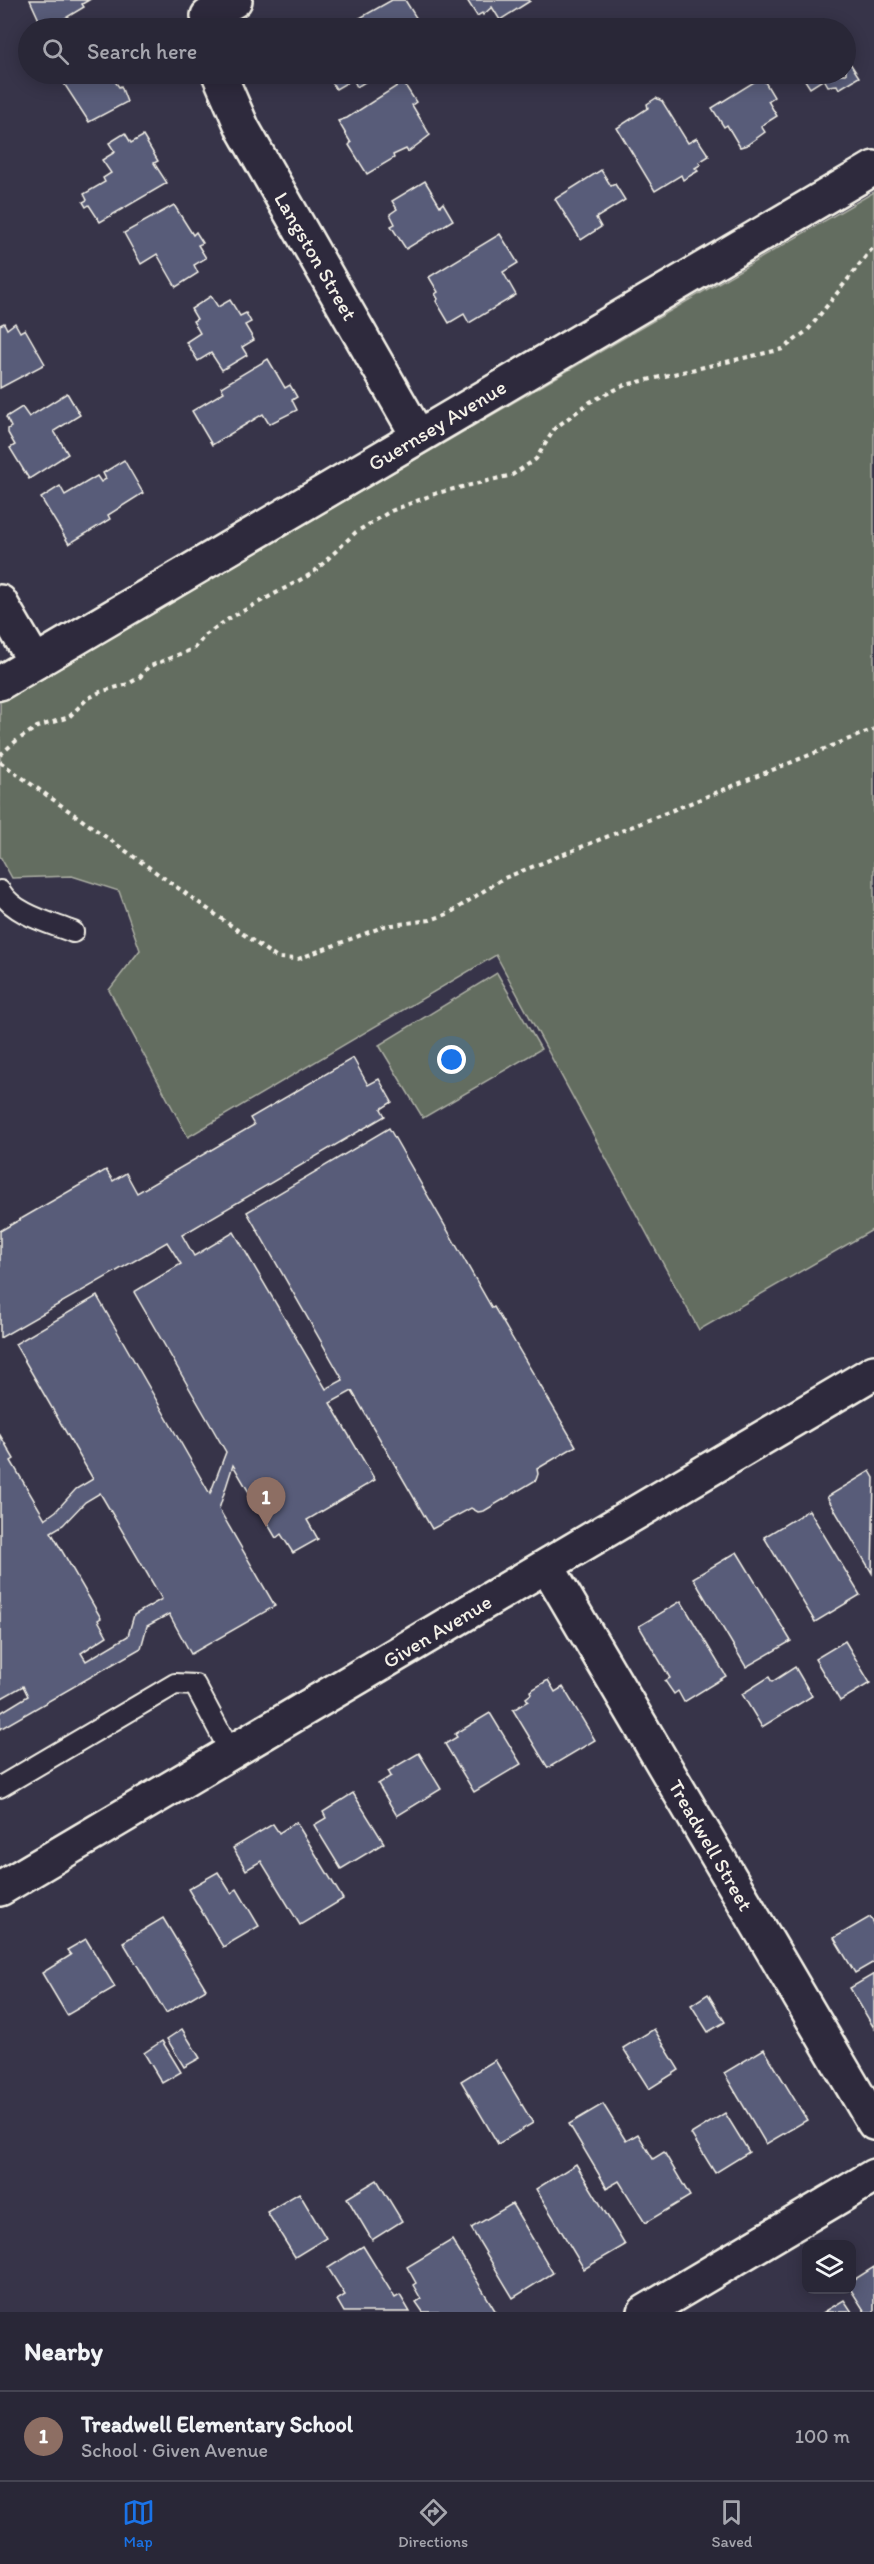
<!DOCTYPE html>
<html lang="en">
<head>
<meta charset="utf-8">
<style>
  :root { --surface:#292737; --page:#312f3f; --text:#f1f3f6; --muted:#a5a5ad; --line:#454452; --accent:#1a73e8 }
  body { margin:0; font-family:Itim,sans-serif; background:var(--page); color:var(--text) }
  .controls { position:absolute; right:18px; bottom:18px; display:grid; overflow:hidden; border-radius:12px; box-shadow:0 3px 15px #0003 }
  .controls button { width:54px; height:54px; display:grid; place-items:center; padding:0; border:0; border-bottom:2px solid var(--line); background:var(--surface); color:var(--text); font:30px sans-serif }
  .you { position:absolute; left:452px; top:1060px; width:21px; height:21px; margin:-15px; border:4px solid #fff; border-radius:50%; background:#1a73e8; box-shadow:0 0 0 9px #1a73e833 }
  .badge { display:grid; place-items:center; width:39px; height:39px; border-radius:50%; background:var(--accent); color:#fff; font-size:20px; font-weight:700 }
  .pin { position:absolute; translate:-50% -50px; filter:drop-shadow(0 2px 3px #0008) }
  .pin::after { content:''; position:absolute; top:32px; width:21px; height:18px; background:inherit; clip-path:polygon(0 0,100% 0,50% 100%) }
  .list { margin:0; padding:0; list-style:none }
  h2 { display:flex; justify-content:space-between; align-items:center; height:78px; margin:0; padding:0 24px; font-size:26px }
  h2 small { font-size:20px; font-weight:400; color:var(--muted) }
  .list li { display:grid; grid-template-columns:39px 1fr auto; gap:18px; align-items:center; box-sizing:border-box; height:90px; padding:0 24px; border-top:2px solid var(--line) }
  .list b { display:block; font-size:22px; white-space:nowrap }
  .list p { margin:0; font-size:20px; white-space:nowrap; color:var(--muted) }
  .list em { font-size:20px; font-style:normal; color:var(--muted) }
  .icon { flex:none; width:33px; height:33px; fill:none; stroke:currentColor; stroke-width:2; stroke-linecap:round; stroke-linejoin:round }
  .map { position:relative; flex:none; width:874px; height:2312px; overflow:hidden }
  .search { position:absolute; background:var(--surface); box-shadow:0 3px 15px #0003; left:18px; right:18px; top:18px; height:66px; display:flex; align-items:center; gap:15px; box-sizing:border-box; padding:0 21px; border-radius:33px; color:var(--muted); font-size:22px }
  .sheet { height:168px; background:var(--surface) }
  nav { display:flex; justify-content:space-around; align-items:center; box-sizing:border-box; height:84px; border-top:2px solid var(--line); background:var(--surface); font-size:16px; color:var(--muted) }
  nav a { display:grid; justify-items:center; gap:3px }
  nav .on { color:var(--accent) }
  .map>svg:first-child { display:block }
  .green { fill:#646d60; stroke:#acafa4; stroke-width:1.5 }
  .building { fill:#585c79; stroke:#f4f1e8; stroke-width:1.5; fill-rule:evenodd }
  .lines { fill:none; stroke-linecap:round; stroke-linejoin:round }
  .lane-casing { stroke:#f4f1e8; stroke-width:24 }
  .street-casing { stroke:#f4f1e8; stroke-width:38 }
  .path { stroke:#f4f1e8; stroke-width:4; stroke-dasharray:4.5 4.5; stroke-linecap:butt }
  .lane { stroke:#2f2a3d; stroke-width:20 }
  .street { stroke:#2f2a3d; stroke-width:33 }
  .labels { text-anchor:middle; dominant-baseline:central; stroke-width:5; stroke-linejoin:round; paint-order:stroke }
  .street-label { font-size:21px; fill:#f4f1e8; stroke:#2f2a3d }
</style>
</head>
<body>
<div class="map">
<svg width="874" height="2312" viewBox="0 0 874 2312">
  <rect width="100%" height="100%" fill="#373449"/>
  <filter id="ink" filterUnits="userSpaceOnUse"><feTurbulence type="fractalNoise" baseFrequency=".0167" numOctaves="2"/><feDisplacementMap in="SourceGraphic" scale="12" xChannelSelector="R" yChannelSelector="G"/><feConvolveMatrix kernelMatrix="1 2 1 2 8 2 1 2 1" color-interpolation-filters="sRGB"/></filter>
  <g filter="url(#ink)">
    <g class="green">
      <path d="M874 192V1229L699 1330 496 955 188 1137 109 990 140 950 119 891 72 876 12 878 0 856V702Z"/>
      <path d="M497 973 541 1049 423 1118 379 1045Z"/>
    </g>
    <g class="building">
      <path d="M30 0H89L82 4 84 7 49 28H40L37 24 40 22Z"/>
      <path d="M392 0H405L422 27 381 28 377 22 371 26 373 28H342Z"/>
      <path d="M467 0H529L530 1 500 20 492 7 483 15 482 13 477 16Z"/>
      <path d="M846 57 859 77 839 89 837 85 828 86 824 79 810 88 801 74H846Z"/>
      <path d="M67 74H116L118 77 114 80 119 87 121 86 127 102 89 122 63 82 62 76Z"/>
      <path d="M327 74H378L357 87 353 79 336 89Z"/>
      <path d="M762 77 774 97 768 101 777 116 761 126 765 132 747 145 740 147 727 125 724 127 712 108Z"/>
      <path d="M403 82 416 102 412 105 430 135 408 152 406 149 393 155 394 158 367 174 349 145 351 143 338 121 347 118Z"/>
      <path d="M656 98 662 101 688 143 697 138 709 156 699 162 700 165 695 168 698 171 683 180 681 175 655 191 617 128 648 108 647 104Z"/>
      <path d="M125 133 131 143 143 136 158 161 154 163 167 183 100 222 89 205 86 207 83 202 87 200 84 194 105 182 103 178 111 173 102 160 115 152 109 143Z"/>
      <path d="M601 170 611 186 615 184 625 200 596 218 601 227 581 240 555 199Z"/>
      <path d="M425 181 440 206 443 203 453 220 406 249 391 226 395 224 390 214 397 209 392 201Z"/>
      <path d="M174 205 193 235 196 232 203 243 198 245 206 258 194 265 198 273 176 287 157 254 141 264 124 233Z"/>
      <path d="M500 234 518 263 503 272 516 295 469 323 464 314 449 323 436 301 438 299 435 294 438 292 429 277Z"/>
      <path d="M211 296 218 307 230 300 240 316 246 313 251 322 245 325 254 340 242 347 247 355 222 370 211 353 198 361 186 342 200 333 193 321 197 319 191 309Z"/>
      <path d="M4 323 7 329 15 323 20 332 25 329 45 364 0 388V325Z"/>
      <path d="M268 359 285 388 290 385 297 397 292 400 297 410 269 424 263 414 212 445 192 411 224 392 221 387Z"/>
      <path d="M67 393 80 415 54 431 68 454 29 479 10 448 15 445 8 433V429L11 427 6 417 22 407 29 417Z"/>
      <path d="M124 460 143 493 108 515 110 519 69 544 41 498 60 486 65 495 97 476 101 482 106 479 103 473Z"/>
      <path d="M353 1058 368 1085 379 1079 392 1102 381 1109 385 1116 182 1235 194 1256 234 1232 326 1389 343 1380 247 1212 389 1128 492 1308 494 1307 576 1446 537 1469 538 1474 536 1480 484 1511 478 1512 471 1508 432 1529 352 1391 330 1403 375 1480 307 1520 318 1539 293 1553 281 1534 276 1538 233 1465 219 1509 275 1606 191 1654 169 1614 147 1626 141 1648 0 1729V1713L28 1696 23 1686 0 1699V1435L14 1459 11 1461 45 1519 56 1511 76 1489 93 1479 15 1344 97 1296 210 1494 226 1452 134 1292 181 1264 167 1242 0 1338V1231L106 1170 113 1181 126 1173 137 1193 254 1125 250 1118ZM100 1493 162 1599 134 1615 128 1636 86 1661 81 1653 107 1636 98 1620 101 1618 51 1532 63 1525 85 1502Z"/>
      <path d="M870 1471 874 1478 872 1573 827 1497Z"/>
      <path d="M809 1510 860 1595 815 1622 764 1537Z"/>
      <path d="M737 1552 791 1641 746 1667 693 1578Z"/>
      <path d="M681 1601 726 1676 684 1702 678 1691 674 1694 665 1681 670 1678 639 1626Z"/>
      <path d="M845 1641 870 1683 840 1701 815 1659Z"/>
      <path d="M795 1667 812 1696 762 1727 742 1694 769 1677 772 1682Z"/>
      <path d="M548 1680 555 1692 563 1687 595 1740 548 1768 513 1710 528 1701 526 1698 531 1694 530 1691Z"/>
      <path d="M490 1713 521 1764 474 1792 445 1744 457 1737 455 1734Z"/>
      <path d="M419 1753 441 1789 397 1816 378 1784 391 1776 388 1771Z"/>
      <path d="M353 1793 384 1843 341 1869 314 1825 326 1818 323 1812Z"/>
      <path d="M296 1822 343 1899 300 1925 261 1861 246 1870 233 1848 273 1824 279 1833Z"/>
      <path d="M218 1872 231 1893 237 1889 259 1926 223 1947 188 1889Z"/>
      <path d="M870 1917 874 1923V1962L855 1973 834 1938Z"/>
      <path d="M163 1918 206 1989 166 2013 123 1942Z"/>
      <path d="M86 1939 115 1987 67 2015 42 1973 71 1955 67 1950Z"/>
      <path d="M874 1974V2028L850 1988Z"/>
      <path d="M708 1994 725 2022 708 2032 691 2005Z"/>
      <path d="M182 2029 200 2058 184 2067 167 2039Z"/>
      <path d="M654 2029 679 2070 649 2089 623 2048Z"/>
      <path d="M162 2041 181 2072 162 2083 144 2053Z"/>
      <path d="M764 2049 807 2120 766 2144 724 2073Z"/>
      <path d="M495 2060 533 2123 498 2144 461 2081Z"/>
      <path d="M603 2104 626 2141 638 2134 653 2159 664 2152 690 2196 645 2223 619 2181 607 2188 569 2124Z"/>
      <path d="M725 2113 749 2152 715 2173 691 2134Z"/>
      <path d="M576 2164 625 2245 584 2269 536 2189Z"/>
      <path d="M377 2180 402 2221 372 2240 347 2198Z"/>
      <path d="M299 2193 326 2238 295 2257 267 2212Z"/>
      <path d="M512 2204 553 2273 513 2298 471 2228Z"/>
      <path d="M452 2240 496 2312H423L416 2302 421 2299 413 2285 416 2283 407 2267Z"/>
      <path d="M363 2246 395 2298 400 2295 410 2312H344L337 2300 345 2295 328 2268Z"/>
      <path d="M874 2267V2312H865L851 2290 852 2281Z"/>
      <path d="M844 2300 852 2312H824Z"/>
    </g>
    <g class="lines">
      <g class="lane-casing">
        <g id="lane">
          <path d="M0 891C15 915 48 922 73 932"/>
          <path d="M0 1787 175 1684 195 1685 231 1753"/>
        </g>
      </g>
      <g class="street-casing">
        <g id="street">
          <path d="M208 16 235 0"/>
          <path d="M219 74 243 129 418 436"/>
          <path d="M0 602 35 662"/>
          <path d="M0 683 874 168"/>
          <path d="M547 1566 874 2123"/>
          <path d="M0 1889 874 1372"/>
          <path d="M645 2312 874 2176"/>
        </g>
      </g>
      <g class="path">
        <path d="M0 755 16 741 37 727 69 717 87 699 100 692 128 684 140 677 148 667 195 648 205 635 230 618 313 573 356 532 391 511 437 493 512 475 536 459 555 428 590 402 625 385 783 349 808 330 874 246"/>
        <path d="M0 762 277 958 298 959 385 926 430 920 450 913 502 879 874 729"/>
      </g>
      <use href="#lane" class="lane"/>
      <use href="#street" class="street"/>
    </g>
  </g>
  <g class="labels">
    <g class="street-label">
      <text transform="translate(316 256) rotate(60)">Langston Street</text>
      <text transform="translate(437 425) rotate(-31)">Guernsey Avenue</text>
      <text transform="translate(437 1631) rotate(-31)">Given Avenue</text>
      <text transform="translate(711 1845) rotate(60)">Treadwell Street</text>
    </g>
  </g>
</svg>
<div class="controls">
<button><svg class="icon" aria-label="layers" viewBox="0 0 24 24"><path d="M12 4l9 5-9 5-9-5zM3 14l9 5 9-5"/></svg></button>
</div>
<div class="you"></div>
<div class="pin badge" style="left:266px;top:1527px;background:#8d6e63">1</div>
<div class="search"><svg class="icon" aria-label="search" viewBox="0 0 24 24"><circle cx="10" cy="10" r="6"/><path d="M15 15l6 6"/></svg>Search here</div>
</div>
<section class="sheet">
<h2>Nearby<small></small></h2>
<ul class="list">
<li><span class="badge" style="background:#8d6e63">1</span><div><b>Treadwell Elementary School</b><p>School · Given Avenue</p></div><em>100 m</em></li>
</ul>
</section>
<nav>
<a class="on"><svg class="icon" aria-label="map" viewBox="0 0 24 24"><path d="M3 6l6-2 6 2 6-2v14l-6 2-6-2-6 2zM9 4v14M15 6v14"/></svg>Map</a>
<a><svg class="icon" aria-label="directions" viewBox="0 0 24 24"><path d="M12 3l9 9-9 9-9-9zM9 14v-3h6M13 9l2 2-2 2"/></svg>Directions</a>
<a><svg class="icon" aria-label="saved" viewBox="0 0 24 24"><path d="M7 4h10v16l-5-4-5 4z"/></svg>Saved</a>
</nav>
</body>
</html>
